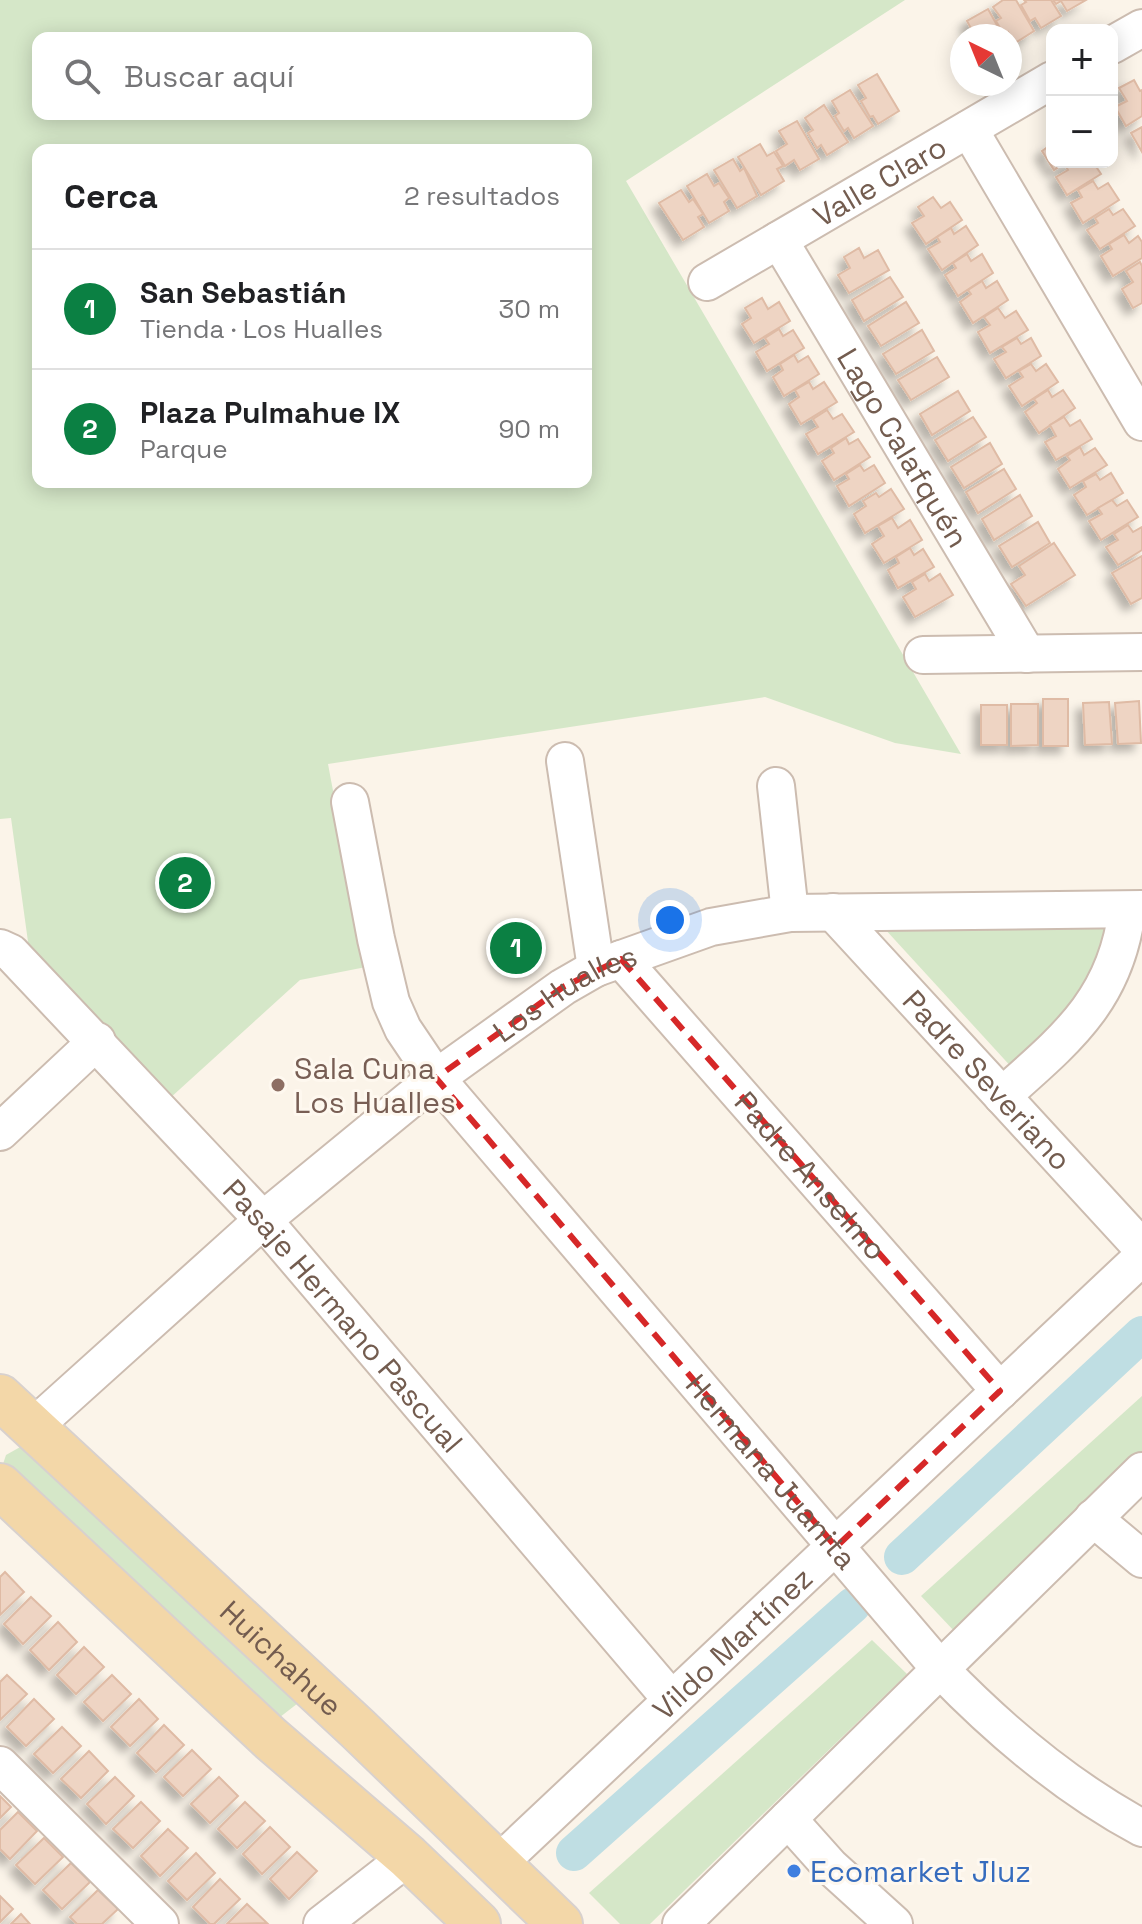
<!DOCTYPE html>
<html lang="es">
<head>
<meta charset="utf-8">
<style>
  :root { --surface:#fff; --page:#f6f6f6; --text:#202124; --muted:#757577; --line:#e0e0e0; --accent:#0b8043 }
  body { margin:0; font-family:"Space Grotesk",sans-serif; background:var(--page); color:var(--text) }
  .controls { position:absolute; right:24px; top:24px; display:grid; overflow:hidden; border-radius:16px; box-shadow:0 4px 20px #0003 }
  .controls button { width:72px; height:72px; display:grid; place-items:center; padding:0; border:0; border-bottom:2px solid var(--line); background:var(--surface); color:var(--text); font:40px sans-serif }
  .compass { position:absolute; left:950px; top:24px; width:72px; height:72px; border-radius:50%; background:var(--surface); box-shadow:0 4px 20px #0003; rotate:317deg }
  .you { position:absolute; left:670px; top:920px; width:28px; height:28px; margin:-20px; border:6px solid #fff; border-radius:50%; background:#1a73e8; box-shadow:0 0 0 12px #1a73e833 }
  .badge { display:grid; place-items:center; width:52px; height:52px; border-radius:50%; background:var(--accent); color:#fff; font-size:26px; font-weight:700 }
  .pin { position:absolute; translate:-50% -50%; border:4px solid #fff; box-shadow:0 2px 8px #0006 }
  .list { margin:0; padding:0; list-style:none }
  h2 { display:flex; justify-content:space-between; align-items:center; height:104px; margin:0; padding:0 32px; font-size:34px }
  h2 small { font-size:26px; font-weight:400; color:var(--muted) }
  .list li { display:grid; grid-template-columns:52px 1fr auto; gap:24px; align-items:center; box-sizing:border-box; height:120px; padding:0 32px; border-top:2px solid var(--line) }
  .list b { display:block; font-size:30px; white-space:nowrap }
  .list p { margin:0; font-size:26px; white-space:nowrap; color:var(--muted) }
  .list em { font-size:26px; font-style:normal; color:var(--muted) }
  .icon { flex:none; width:44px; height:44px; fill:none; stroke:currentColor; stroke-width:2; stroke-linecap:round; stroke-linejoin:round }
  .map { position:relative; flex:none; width:1142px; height:1924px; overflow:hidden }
  .search { position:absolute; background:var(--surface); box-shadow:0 4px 20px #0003; left:32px; top:32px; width:560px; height:88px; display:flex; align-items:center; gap:20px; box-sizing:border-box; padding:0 28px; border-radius:16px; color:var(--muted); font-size:30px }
  .panel { position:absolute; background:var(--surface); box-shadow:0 4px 20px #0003; left:32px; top:144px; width:560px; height:344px; border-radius:16px }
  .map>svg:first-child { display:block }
  .green { fill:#d5e7c8; fill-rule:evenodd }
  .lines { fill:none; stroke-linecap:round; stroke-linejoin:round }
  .canal { stroke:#bfdee3; stroke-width:36 }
  .building { fill:#eed4c3; stroke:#dfbba5; stroke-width:2; filter:url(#shadow) }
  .street-casing { stroke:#ccbcb0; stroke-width:40 }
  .primary-casing { stroke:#d8d1ce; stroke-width:48 }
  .street { stroke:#fff; stroke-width:36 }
  .primary { stroke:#f3d7a8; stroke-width:44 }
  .marked { fill:none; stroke:#d62828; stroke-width:6; stroke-dasharray:16 10; stroke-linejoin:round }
  .education-dot { fill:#8d6e63; stroke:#fef8ef; stroke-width:3 }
  .shop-dot { fill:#3f7fe0; stroke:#fef8ef; stroke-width:3 }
  .labels { text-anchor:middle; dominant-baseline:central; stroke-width:6; stroke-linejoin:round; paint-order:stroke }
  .street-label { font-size:30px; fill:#735c4f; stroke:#fef8ef }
  .education-label { font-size:30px; fill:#785e54; stroke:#fef8ef; text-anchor:start }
  .shop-label { font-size:30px; fill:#366cbe; stroke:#fef8ef; text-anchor:start }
</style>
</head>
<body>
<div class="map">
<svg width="1142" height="1924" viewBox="0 0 1142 1924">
  <defs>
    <filter id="shadow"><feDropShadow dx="-7" dy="7" stdDeviation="4" flood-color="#0004"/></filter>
  </defs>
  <rect width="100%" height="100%" fill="#fbf4e9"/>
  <g class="green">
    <path d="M0 0H905L626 181 961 754 895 743 765 697 328 764 366 967 300 980 169 1099 29 949 11 818 0 819ZM38 38H586V114H38ZM38 150H586V482H38Z"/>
    <path d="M1113 926 1105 968 1015 1071 884 928Z"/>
    <path d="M1142 1396V1454L956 1633 921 1596Z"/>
    <path d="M22 1446 315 1690 271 1724 1 1470 6 1455Z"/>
    <path d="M872 1640 907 1674 650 1924H620L589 1893Z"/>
  </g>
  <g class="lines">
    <g class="canal">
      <path d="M902 1557 1142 1334"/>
      <path d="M574 1853 853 1605"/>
    </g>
  </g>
  <g class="building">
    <path d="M1003 0H1016L1034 31 1015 43 1008 32 1004 35 996 21 1001 18 993 7Z"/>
    <path d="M1024 0H1051L1061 16 1041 28 1035 18 1030 21 1021 5 1026 2Z"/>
    <path d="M1053 0H1086L1067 11 1061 1 1056 4Z"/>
    <path d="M988 9 1003 36H970L974 34 967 21Z"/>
    <path d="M877 74 899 111 878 124 873 116 870 117 861 101 866 98 858 85Z"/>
    <path d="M1134 80 1140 91 1142 90V116L1126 126 1115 107 1127 101 1119 88Z"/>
    <path d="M850 90 873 126 854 138 848 128 844 131 835 116 839 113 832 101Z"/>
    <path d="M824 105 848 142 827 155 821 145 817 148 808 133 813 130 805 118Z"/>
    <path d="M797 121 819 159 800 170 794 160 785 166 776 151 787 144 779 131Z"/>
    <path d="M1142 127V152L1131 133Z"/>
    <path d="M760 144 767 156 774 152 783 166 777 169 784 181 761 195 738 157Z"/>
    <path d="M1052 144V162H1066L1054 170 1042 151Z"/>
    <path d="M733 159 740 171 744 168 757 196 737 208 714 170Z"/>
    <path d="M1068 162H1093L1101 174 1067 195 1056 177 1068 170 1064 164Z"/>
    <path d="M707 174 714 186 719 183 729 198 724 202 729 211 709 223 687 186Z"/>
    <path d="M1093 181 1098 189 1108 183 1119 200 1083 223 1071 203 1082 197 1078 190Z"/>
    <path d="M681 190 689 202 693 199 703 214 698 217 704 227 683 240 659 203Z"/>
    <path d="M933 197 941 208 950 202 962 220 926 244 912 223 924 216 918 207Z"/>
    <path d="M1109 209 1113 215 1123 209 1135 226 1100 249 1087 230 1098 223 1095 218Z"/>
    <path d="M966 226 978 245 942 270 928 249 940 242 937 237 951 228 954 234Z"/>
    <path d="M1124 235 1129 243 1138 236 1142 242V258L1113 276 1101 256 1112 249 1109 244Z"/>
    <path d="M859 248 864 258 878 250 889 270 849 293 838 275 850 268 844 257Z"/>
    <path d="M967 254 971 261 982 254 993 273 958 296 945 275 956 268 953 263Z"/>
    <path d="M1140 262 1142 266V303L1133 308 1122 289 1133 282 1126 271Z"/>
    <path d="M890 277 903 297 864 321 852 300Z"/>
    <path d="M982 281 986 288 997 281 1008 300 973 323 960 302 971 294 968 290Z"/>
    <path d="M762 298 768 309 779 302 790 321 754 343 742 324 751 318 745 308Z"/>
    <path d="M906 302 919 323 881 346 868 326Z"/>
    <path d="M998 308 1005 318 1016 311 1028 330 990 353 978 332 990 325 984 317Z"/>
    <path d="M779 329 783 336 793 330 804 348 767 371 756 352 769 344 765 338Z"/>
    <path d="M922 330 934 351 896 374 883 354Z"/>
    <path d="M1017 338 1021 344 1031 338 1041 356 1006 378 994 359 1006 352 1002 347Z"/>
    <path d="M794 355 798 362 808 356 819 374 784 396 773 377 783 370 780 364Z"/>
    <path d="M937 357 949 377 911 400 898 380Z"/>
    <path d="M1031 364 1036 371 1046 364 1058 382 1022 406 1009 386 1023 377 1019 371Z"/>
    <path d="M809 382 813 389 824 382 837 402 801 424 789 404 799 397 795 390Z"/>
    <path d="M1048 390 1052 397 1063 390 1075 408 1039 433 1025 412 1037 403 1034 399Z"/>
    <path d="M958 391 970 411 932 435 920 414Z"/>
    <path d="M827 410 833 419 842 414 854 432 818 454 806 434 818 427 813 419Z"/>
    <path d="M973 417 986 437 948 461 935 440Z"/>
    <path d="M1064 417 1070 426 1080 420 1092 439 1056 460 1045 442 1056 436 1050 425Z"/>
    <path d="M846 438 849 444 858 439 870 457 834 480 822 461 834 453 831 448Z"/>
    <path d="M990 443 1002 464 964 488 951 467Z"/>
    <path d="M1080 447 1084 455 1095 448 1107 465 1070 488 1058 469 1070 460 1067 456Z"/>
    <path d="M860 465 864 471 874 465 885 483 849 506 837 486 849 479 846 474Z"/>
    <path d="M1004 469 1016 489 978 513 966 492Z"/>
    <path d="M1111 473 1123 493 1087 515 1074 495 1086 487 1083 481 1096 474 1100 480Z"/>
    <path d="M891 489 904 509 865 533 854 514 866 506 863 501 876 493 879 497Z"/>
    <path d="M1020 495 1032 516 994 540 982 519Z"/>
    <path d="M1112 500 1117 506 1127 500 1138 517 1101 540 1089 521 1102 514 1098 508Z"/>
    <path d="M892 518 898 528 910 520 922 540 884 563 872 544 884 536 878 526Z"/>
    <path d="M1038 522 1050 543 1012 567 999 546Z"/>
    <path d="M1128 525 1133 532 1142 527V550L1118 565 1106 547 1118 540 1114 534Z"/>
    <path d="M1054 543 1075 575 1026 606 1011 584 1025 575 1019 566Z"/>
    <path d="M910 548 914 555 923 549 934 567 898 588 888 570 899 563 896 557Z"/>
    <path d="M1142 556V598L1131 604 1112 573Z"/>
    <path d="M925 574 929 581 940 574 953 595 915 617 903 597 916 589 912 582Z"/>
    <rect x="1043" y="699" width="25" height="47"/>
    <path d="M1139 701 1141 743 1118 744 1115 703Z"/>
    <path d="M1109 702 1112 744 1085 745 1083 703Z"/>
    <path d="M1011 704H1038V745L1011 746Z"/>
    <rect x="981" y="705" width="26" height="40"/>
    <path d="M5 1572 24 1592 0 1615V1577Z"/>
    <path d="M31 1597 51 1616 23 1644 4 1624Z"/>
    <path d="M58 1622 77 1642 49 1670 30 1650Z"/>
    <path d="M84 1647 104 1667 76 1694 57 1675Z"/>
    <path d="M7 1675 27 1694 0 1720V1682Z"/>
    <path d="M112 1675 131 1694 103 1721 84 1702Z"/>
    <path d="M34 1699 54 1719 26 1746 7 1727Z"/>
    <path d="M139 1699 158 1719 130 1746 111 1727Z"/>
    <path d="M164 1725 184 1745 156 1772 137 1753Z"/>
    <path d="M62 1727 81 1746 53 1773 34 1754Z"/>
    <path d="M192 1750 211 1769 183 1796 164 1777Z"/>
    <path d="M89 1751 108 1771 81 1798 61 1779Z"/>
    <path d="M115 1777 134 1796 106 1824 87 1804Z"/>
    <path d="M219 1777 238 1796 210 1823 191 1804Z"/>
    <path d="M0 1796 11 1807 0 1818Z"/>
    <path d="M141 1802 160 1821 133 1848 113 1829Z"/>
    <path d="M245 1802 265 1821 237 1848 218 1829Z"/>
    <path d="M18 1812 37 1831 10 1859 0 1849V1830Z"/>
    <path d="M270 1827 290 1847 262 1874 243 1854Z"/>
    <path d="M168 1829 188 1848 160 1876 141 1856Z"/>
    <path d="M44 1838 63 1857 35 1884 16 1865Z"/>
    <path d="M297 1852 317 1871 289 1899 270 1879Z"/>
    <path d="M196 1853 215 1873 187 1900 168 1881Z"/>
    <path d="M71 1863 90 1882 62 1909 43 1890Z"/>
    <path d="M220 1879 240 1899 214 1924H210L193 1907Z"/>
    <path d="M98 1890 118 1909 102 1924H77L70 1917Z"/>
    <path d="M0 1896 13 1909 0 1922Z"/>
    <path d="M247 1904 267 1923 227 1924Z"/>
    <path d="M21 1914 30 1924H11Z"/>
  </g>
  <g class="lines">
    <g class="street-casing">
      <g id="street">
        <path d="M1112 45 1142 28"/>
        <path d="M969 129 1142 422"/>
        <path id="s1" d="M779 240 1027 654"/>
        <path id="s2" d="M707 282 1052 80"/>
        <path d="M923 655 1142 652"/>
        <path d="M565 761 596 968"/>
        <path d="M776 786 790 913"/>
        <path id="s3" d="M350 802 376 939 391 1002 403 1029 436 1078 941 1670C1001 1732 1066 1787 1142 1828"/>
        <path id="s4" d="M833 912 1142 1248"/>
        <path id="s5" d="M0 948 11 953 263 1220 671 1699"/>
        <path id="s6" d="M621 959 1000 1391"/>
        <path d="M1002 1096C1066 1039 1116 1000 1127 910"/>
        <path d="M0 1132 97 1041"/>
        <path id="s7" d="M32 1428 263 1220 436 1078 563 987 596 968 711 927 790 913 1142 909"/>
        <path d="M1093 1518 1142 1559"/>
        <path d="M0 1765 160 1924"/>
        <path d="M788 1819 830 1866 894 1924"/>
        <path id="s8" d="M498 1864 1142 1257"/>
        <path d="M322 1924 408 1857"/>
        <path d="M681 1924 1142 1471"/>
      </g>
    </g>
    <g class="primary-casing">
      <g id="primary">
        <path id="s9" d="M0 1397 358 1729 560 1924"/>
        <path d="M0 1486 271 1739 408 1857 478 1924"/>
      </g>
    </g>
    <use href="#street" class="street"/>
    <use href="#primary" class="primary"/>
  </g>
  <path class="marked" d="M621 959 1000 1391 836 1547 436 1078 563 987Z"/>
  <circle class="education-dot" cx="278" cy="1085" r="8"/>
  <circle class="shop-dot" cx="794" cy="1871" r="8"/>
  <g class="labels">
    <g class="street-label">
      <text stroke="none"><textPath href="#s2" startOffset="200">Valle Claro</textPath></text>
      <text stroke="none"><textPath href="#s1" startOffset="242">Lago Calafquén</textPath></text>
      <text stroke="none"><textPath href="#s7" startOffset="690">Los Hualles</textPath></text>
      <text stroke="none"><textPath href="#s4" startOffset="228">Padre Severiano</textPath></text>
      <text stroke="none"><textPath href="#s6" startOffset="288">Padre Anselmo</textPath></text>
      <text stroke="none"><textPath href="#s5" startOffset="504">Pasaje Hermano Pascual</textPath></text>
      <text stroke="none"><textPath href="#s3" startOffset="810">Hermana Juanita</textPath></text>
      <text stroke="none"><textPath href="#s8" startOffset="322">Vildo Martínez</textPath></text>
      <text stroke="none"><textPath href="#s9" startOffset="384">Huichahue</textPath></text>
    </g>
    <g class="education-label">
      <text x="294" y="1068">Sala Cuna<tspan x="294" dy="34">Los Hualles</tspan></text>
    </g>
    <g class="shop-label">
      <text x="810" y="1871">Ecomarket Jluz</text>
    </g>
  </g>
</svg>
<div class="controls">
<button>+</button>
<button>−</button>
</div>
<svg class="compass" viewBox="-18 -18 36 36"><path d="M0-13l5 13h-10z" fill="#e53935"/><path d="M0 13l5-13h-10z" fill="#757577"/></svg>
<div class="you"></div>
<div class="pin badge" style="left:516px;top:948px">1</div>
<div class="pin badge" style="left:185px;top:883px">2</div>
<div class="search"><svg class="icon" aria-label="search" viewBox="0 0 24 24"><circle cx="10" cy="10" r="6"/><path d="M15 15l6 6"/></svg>Buscar aquí</div>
<section class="panel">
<h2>Cerca<small>2 resultados</small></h2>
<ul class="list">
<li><span class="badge">1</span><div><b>San Sebastián</b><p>Tienda · Los Hualles</p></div><em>30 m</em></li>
<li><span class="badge">2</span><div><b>Plaza Pulmahue IX</b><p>Parque</p></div><em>90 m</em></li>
</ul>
</section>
</div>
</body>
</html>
